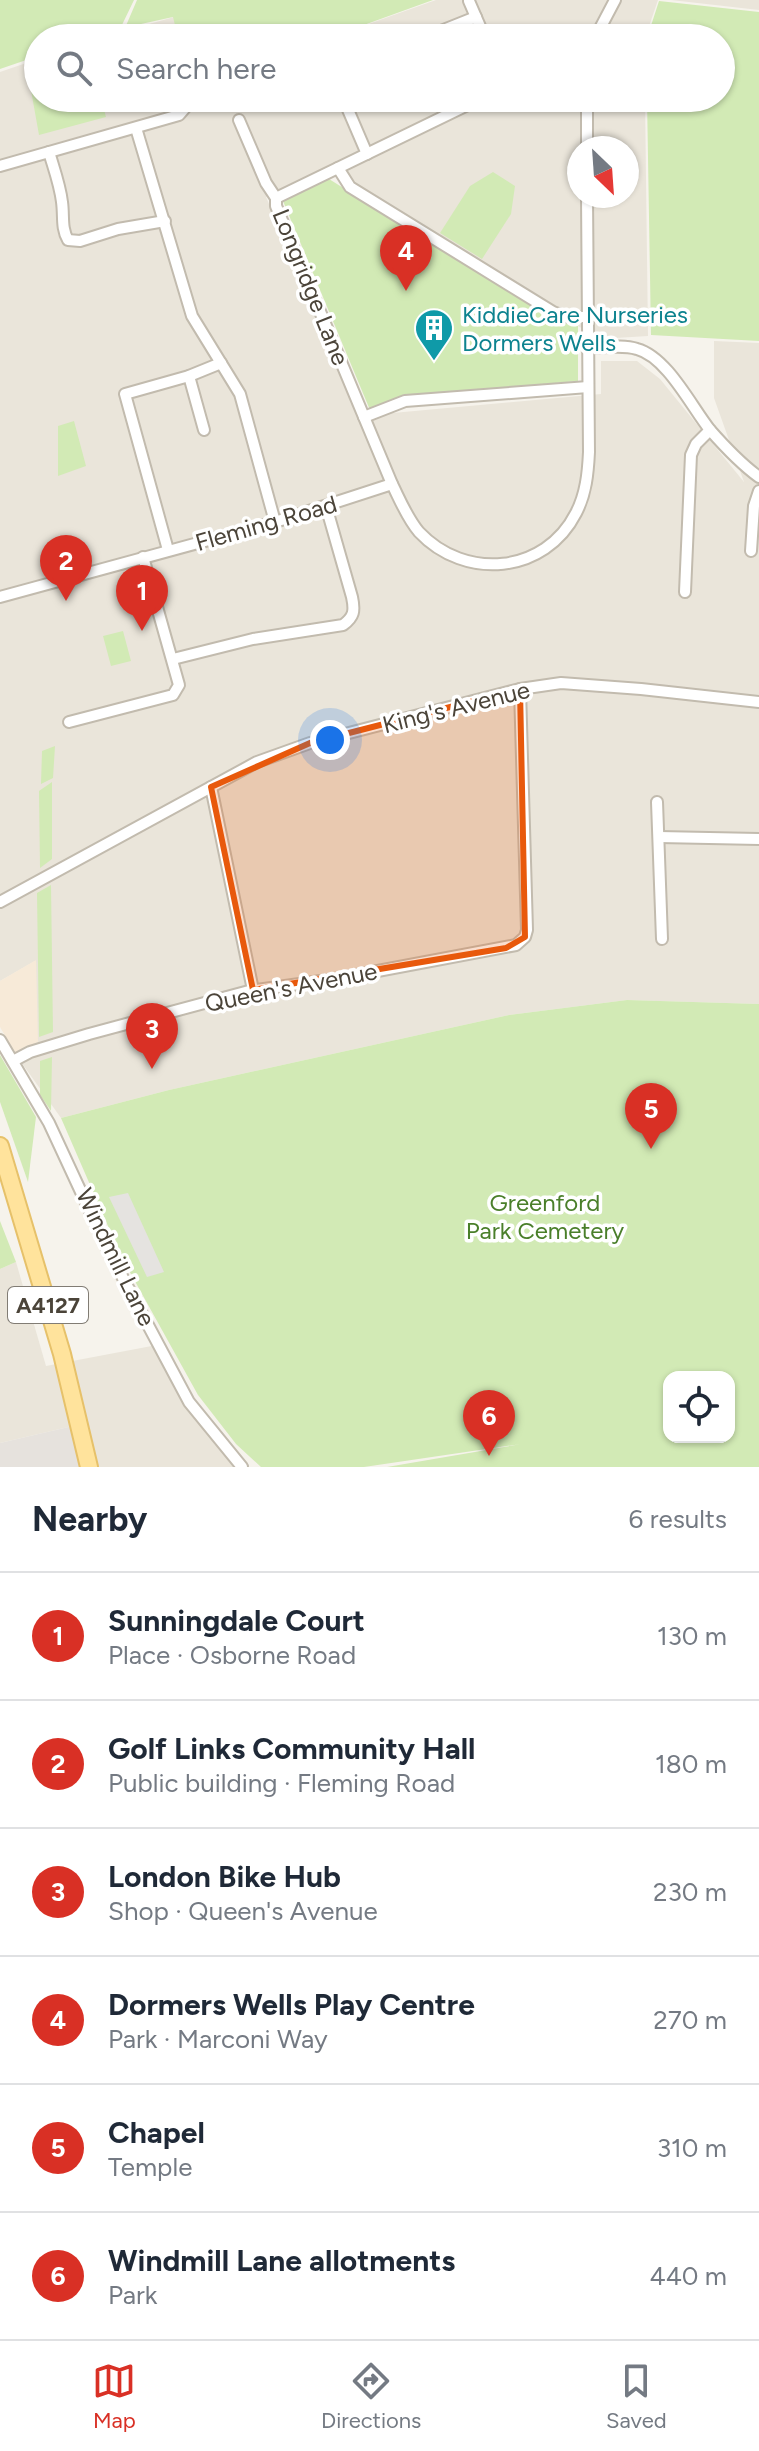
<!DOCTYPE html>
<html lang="en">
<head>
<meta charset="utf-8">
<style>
  :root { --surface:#fff; --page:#f6f6f7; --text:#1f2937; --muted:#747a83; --line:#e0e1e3; --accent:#d93025 }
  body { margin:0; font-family:Figtree,sans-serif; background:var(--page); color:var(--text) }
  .controls { position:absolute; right:24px; bottom:24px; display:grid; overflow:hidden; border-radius:16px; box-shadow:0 2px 6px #0004 }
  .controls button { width:72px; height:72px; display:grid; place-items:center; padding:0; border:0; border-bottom:2px solid var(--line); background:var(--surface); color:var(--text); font:40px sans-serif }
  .compass { position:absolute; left:567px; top:136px; width:72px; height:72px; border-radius:50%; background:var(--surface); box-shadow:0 2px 6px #0004; rotate:155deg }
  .you { position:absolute; left:330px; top:740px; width:28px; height:28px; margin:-20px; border:6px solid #fff; border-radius:50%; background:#1a73e8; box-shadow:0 0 0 12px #1a73e833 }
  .badge { display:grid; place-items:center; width:52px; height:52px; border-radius:50%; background:var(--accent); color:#fff; font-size:26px; font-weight:700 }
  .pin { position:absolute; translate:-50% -66px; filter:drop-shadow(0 2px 4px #0008) }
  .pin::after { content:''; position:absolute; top:42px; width:28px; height:24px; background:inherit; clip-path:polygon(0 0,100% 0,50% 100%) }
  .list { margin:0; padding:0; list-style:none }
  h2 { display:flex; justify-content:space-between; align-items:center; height:104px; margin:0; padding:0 32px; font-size:34px }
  h2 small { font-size:26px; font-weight:400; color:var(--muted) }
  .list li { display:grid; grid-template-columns:52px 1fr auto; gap:24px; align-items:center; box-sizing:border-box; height:128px; padding:0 32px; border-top:2px solid var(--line) }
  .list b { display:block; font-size:30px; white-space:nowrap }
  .list p { margin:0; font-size:26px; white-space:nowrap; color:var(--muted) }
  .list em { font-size:26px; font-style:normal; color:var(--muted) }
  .icon { flex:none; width:44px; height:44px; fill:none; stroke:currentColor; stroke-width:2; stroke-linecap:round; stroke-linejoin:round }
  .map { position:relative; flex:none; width:759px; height:1467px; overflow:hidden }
  .search { position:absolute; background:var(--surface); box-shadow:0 2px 6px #0004; left:24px; right:24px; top:24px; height:88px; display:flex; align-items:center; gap:20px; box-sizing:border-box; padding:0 28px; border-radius:44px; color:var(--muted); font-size:30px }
  .sheet { height:872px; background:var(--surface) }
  nav { display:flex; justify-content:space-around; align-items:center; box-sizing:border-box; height:112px; border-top:2px solid var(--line); background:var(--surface); font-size:22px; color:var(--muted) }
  nav a { display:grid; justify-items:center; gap:4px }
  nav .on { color:var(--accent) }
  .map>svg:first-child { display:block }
  .residential { fill:#eae5da; fill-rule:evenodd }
  .commercial { fill:#f7ead8 }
  .industrial { fill:#e6e2dd }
  .green { fill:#d2eab5; fill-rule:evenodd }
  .parking { fill:#e5e3e0 }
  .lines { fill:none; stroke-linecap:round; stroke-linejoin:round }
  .minor-casing { stroke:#c2bbae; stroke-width:14 }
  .primary-casing { stroke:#e6c16a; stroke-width:20 }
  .minor { stroke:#fff; stroke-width:10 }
  .primary { stroke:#ffe39c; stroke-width:16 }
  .marked { fill:#e8590c; fill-opacity:0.2; stroke:#e8590c; stroke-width:6; stroke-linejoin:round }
  .labels { text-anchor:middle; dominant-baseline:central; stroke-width:7; stroke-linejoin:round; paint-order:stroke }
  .shield { fill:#fff; stroke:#817c74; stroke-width:2 }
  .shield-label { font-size:22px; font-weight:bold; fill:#4b4439 }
  .street-label { font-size:24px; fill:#4b4439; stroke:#fff }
  .culture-label { font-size:24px; fill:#0d838f; stroke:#fff; text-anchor:start }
  .park-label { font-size:24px; fill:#4a7f2a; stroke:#fff }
</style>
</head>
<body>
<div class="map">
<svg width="759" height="1467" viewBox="0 0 759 1467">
  <rect width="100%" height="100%" fill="#f6f3ec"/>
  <g class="residential">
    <path d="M436 0H658L645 38H329Z"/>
    <path d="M671 0H759V10Z"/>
    <path d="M174 17 178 38H102L117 33Z"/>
    <path d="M38 59V98H645L648 336 599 339 331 172 266 197 360 416 601 394V361H637L660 379 744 482 714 398V341L759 343V1004L627 1000 509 1015 169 1090 61 1118 16 1055 35 961 0 981V72ZM579 148H627V196H579Z"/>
    <path d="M16 1262 46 1366 157 1345 190 1404 240 1467H88L77 1425 0 1443V1269Z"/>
  </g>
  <path class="commercial" d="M36 960 38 1042 16 1055 0 1027V981Z"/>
  <path class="industrial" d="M77 1425 88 1467H0V1443Z"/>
  <g class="green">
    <path d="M0 0H134L121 27 90 38H38V56L0 69Z"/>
    <path d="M137 0H433L328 38H178L173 17 141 24 144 29 140 38H117L129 34 133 27 125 28Z"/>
    <path d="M659 1 759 12V341L651 335 647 98H721V38H647Z"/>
    <path d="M38 64V98H101L106 117 39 135 27 68Z"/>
    <path d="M493 172 515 186 511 214 482 259 440 233 470 186Z"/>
    <path d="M329 179 557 322 578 326V381L407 396 370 410 283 201Z"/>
    <path d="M74 421 86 466 58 476V426Z"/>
    <path d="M123 631 131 661 111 666 103 636Z"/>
    <path d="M55 746 53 778 41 784 42 751Z"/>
    <path d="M52 782V859L40 868 39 791Z"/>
    <path d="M51 885 53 1032 39 1037 37 893Z"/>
    <path d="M627 1000 759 1004V1467H387L521 1444 364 1467H261L236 1444 198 1395 121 1256 61 1118 169 1090 509 1015ZM669 1377H729V1437H669Z"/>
    <path d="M0 1055 36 1117 28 1182 0 1102Z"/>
    <path d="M52 1057 51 1111 40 1095V1061Z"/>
    <path d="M0 1221 16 1262 0 1269Z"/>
  </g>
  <path class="parking" d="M128 1193 164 1272 147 1277 109 1197Z"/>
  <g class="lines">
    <g class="minor-casing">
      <g id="minor">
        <path d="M469 1 485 38"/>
        <path d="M436 33 476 17"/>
        <path d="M595 38 615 0"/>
        <path d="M343 98 367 154"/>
        <path d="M239 120 266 183 276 198V206L392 484C400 500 407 518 419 532 465 581 545 574 576 513 586 494 588 473 589 452L587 196"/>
        <path d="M136 128 192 316 240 394 275 522"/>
        <path d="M587 148V98"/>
        <path d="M49 152C54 169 60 185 62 202 64 216 61 228 68 240L80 241 118 229 165 221"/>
        <path d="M0 166 179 115 185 108 182 98"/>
        <path d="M338 168 350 187 553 312 567 317H587"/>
        <path d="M276 198 482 98"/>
        <path d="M587 348C602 348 622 344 637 349 667 357 691 406 710 430 725 447 741 464 759 477"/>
        <path d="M189 376 204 430"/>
        <path d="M364 417 405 401 588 387"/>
        <path d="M168 550 125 394 189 376 221 363"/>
        <path d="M751 551 754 506 759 491"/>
        <path d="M685 592 691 455 696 444 710 430"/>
        <path d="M0 597 275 522 392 484"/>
        <path d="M173 659 253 639 343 625C354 617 355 611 352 597L326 506"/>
        <path d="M69 722 173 695 179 685 143 557"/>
        <path d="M211 787 253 990"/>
        <path d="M657 802 662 939"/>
        <path d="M659 837 759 839"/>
        <path d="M0 902 257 762 310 743 520 689 561 683 641 689 759 702"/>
        <path d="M0 1040 49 1123 107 1248 189 1402 242 1467"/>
        <path d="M13 1061 30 1052 89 1034 249 991 335 979 516 945 525 937 527 930 520 689"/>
      </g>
    </g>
    <g class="primary-casing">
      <path id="primary" d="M0 1146 62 1354 89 1467"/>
    </g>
    <use href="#minor" class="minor"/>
    <use href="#primary" class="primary"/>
  </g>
  <path class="marked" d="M520 689 525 937 506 948 253 990 211 787 310 743Z"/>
  <defs>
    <g id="building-pin" transform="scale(2)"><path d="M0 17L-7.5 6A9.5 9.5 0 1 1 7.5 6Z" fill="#0f9aa8" stroke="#fff"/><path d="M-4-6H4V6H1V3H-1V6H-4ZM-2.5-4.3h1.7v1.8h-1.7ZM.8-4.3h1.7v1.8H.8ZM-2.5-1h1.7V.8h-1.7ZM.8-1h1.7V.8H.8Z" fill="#fff"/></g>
  </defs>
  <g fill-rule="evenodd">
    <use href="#building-pin" x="434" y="328"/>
  </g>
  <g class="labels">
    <rect class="shield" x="8" y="1287" width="80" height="36" rx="6"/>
    <g class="shield-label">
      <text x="48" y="1305">A4127</text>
    </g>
    <g class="street-label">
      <text transform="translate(311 287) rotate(68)">Longridge Lane</text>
      <text transform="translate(266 523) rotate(-16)">Fleming Road</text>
      <text transform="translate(456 707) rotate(-14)">King's Avenue</text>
      <text transform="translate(291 987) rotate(-11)">Queen's Avenue</text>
      <text transform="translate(116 1257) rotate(64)">Windmill Lane</text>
    </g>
    <g class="culture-label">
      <text x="462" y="314">KiddieCare Nurseries<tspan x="462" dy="28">Dormers Wells</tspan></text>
    </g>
    <g class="park-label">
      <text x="545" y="1202">Greenford<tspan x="545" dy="28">Park Cemetery</tspan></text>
    </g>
  </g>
</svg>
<div class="controls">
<button><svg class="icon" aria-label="locate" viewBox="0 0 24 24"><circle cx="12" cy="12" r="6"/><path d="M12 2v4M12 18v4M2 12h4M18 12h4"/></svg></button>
</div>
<svg class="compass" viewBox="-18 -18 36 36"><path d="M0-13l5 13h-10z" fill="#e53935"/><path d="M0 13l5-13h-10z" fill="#747a83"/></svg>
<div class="you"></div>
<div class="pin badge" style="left:142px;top:631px">1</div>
<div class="pin badge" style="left:66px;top:601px">2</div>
<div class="pin badge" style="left:152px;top:1069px">3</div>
<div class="pin badge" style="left:406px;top:291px">4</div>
<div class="pin badge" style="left:651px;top:1149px">5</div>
<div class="pin badge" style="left:489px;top:1456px">6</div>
<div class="search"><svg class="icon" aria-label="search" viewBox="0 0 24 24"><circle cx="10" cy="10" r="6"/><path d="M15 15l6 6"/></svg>Search here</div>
</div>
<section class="sheet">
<h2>Nearby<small>6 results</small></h2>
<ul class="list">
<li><span class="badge">1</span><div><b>Sunningdale Court</b><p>Place · Osborne Road</p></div><em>130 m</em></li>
<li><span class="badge">2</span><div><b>Golf Links Community Hall</b><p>Public building · Fleming Road</p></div><em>180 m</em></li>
<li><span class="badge">3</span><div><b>London Bike Hub</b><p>Shop · Queen's Avenue</p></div><em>230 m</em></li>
<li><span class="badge">4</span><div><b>Dormers Wells Play Centre</b><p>Park · Marconi Way</p></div><em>270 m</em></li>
<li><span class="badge">5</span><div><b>Chapel</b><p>Temple</p></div><em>310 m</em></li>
<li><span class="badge">6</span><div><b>Windmill Lane allotments</b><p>Park</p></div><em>440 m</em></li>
</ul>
</section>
<nav>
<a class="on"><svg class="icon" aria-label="map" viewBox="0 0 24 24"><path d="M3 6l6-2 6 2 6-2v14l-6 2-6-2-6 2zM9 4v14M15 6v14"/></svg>Map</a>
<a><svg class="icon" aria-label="directions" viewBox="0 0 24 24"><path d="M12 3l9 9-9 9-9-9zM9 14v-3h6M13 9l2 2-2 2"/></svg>Directions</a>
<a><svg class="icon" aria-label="saved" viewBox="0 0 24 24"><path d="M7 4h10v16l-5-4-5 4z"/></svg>Saved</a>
</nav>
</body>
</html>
